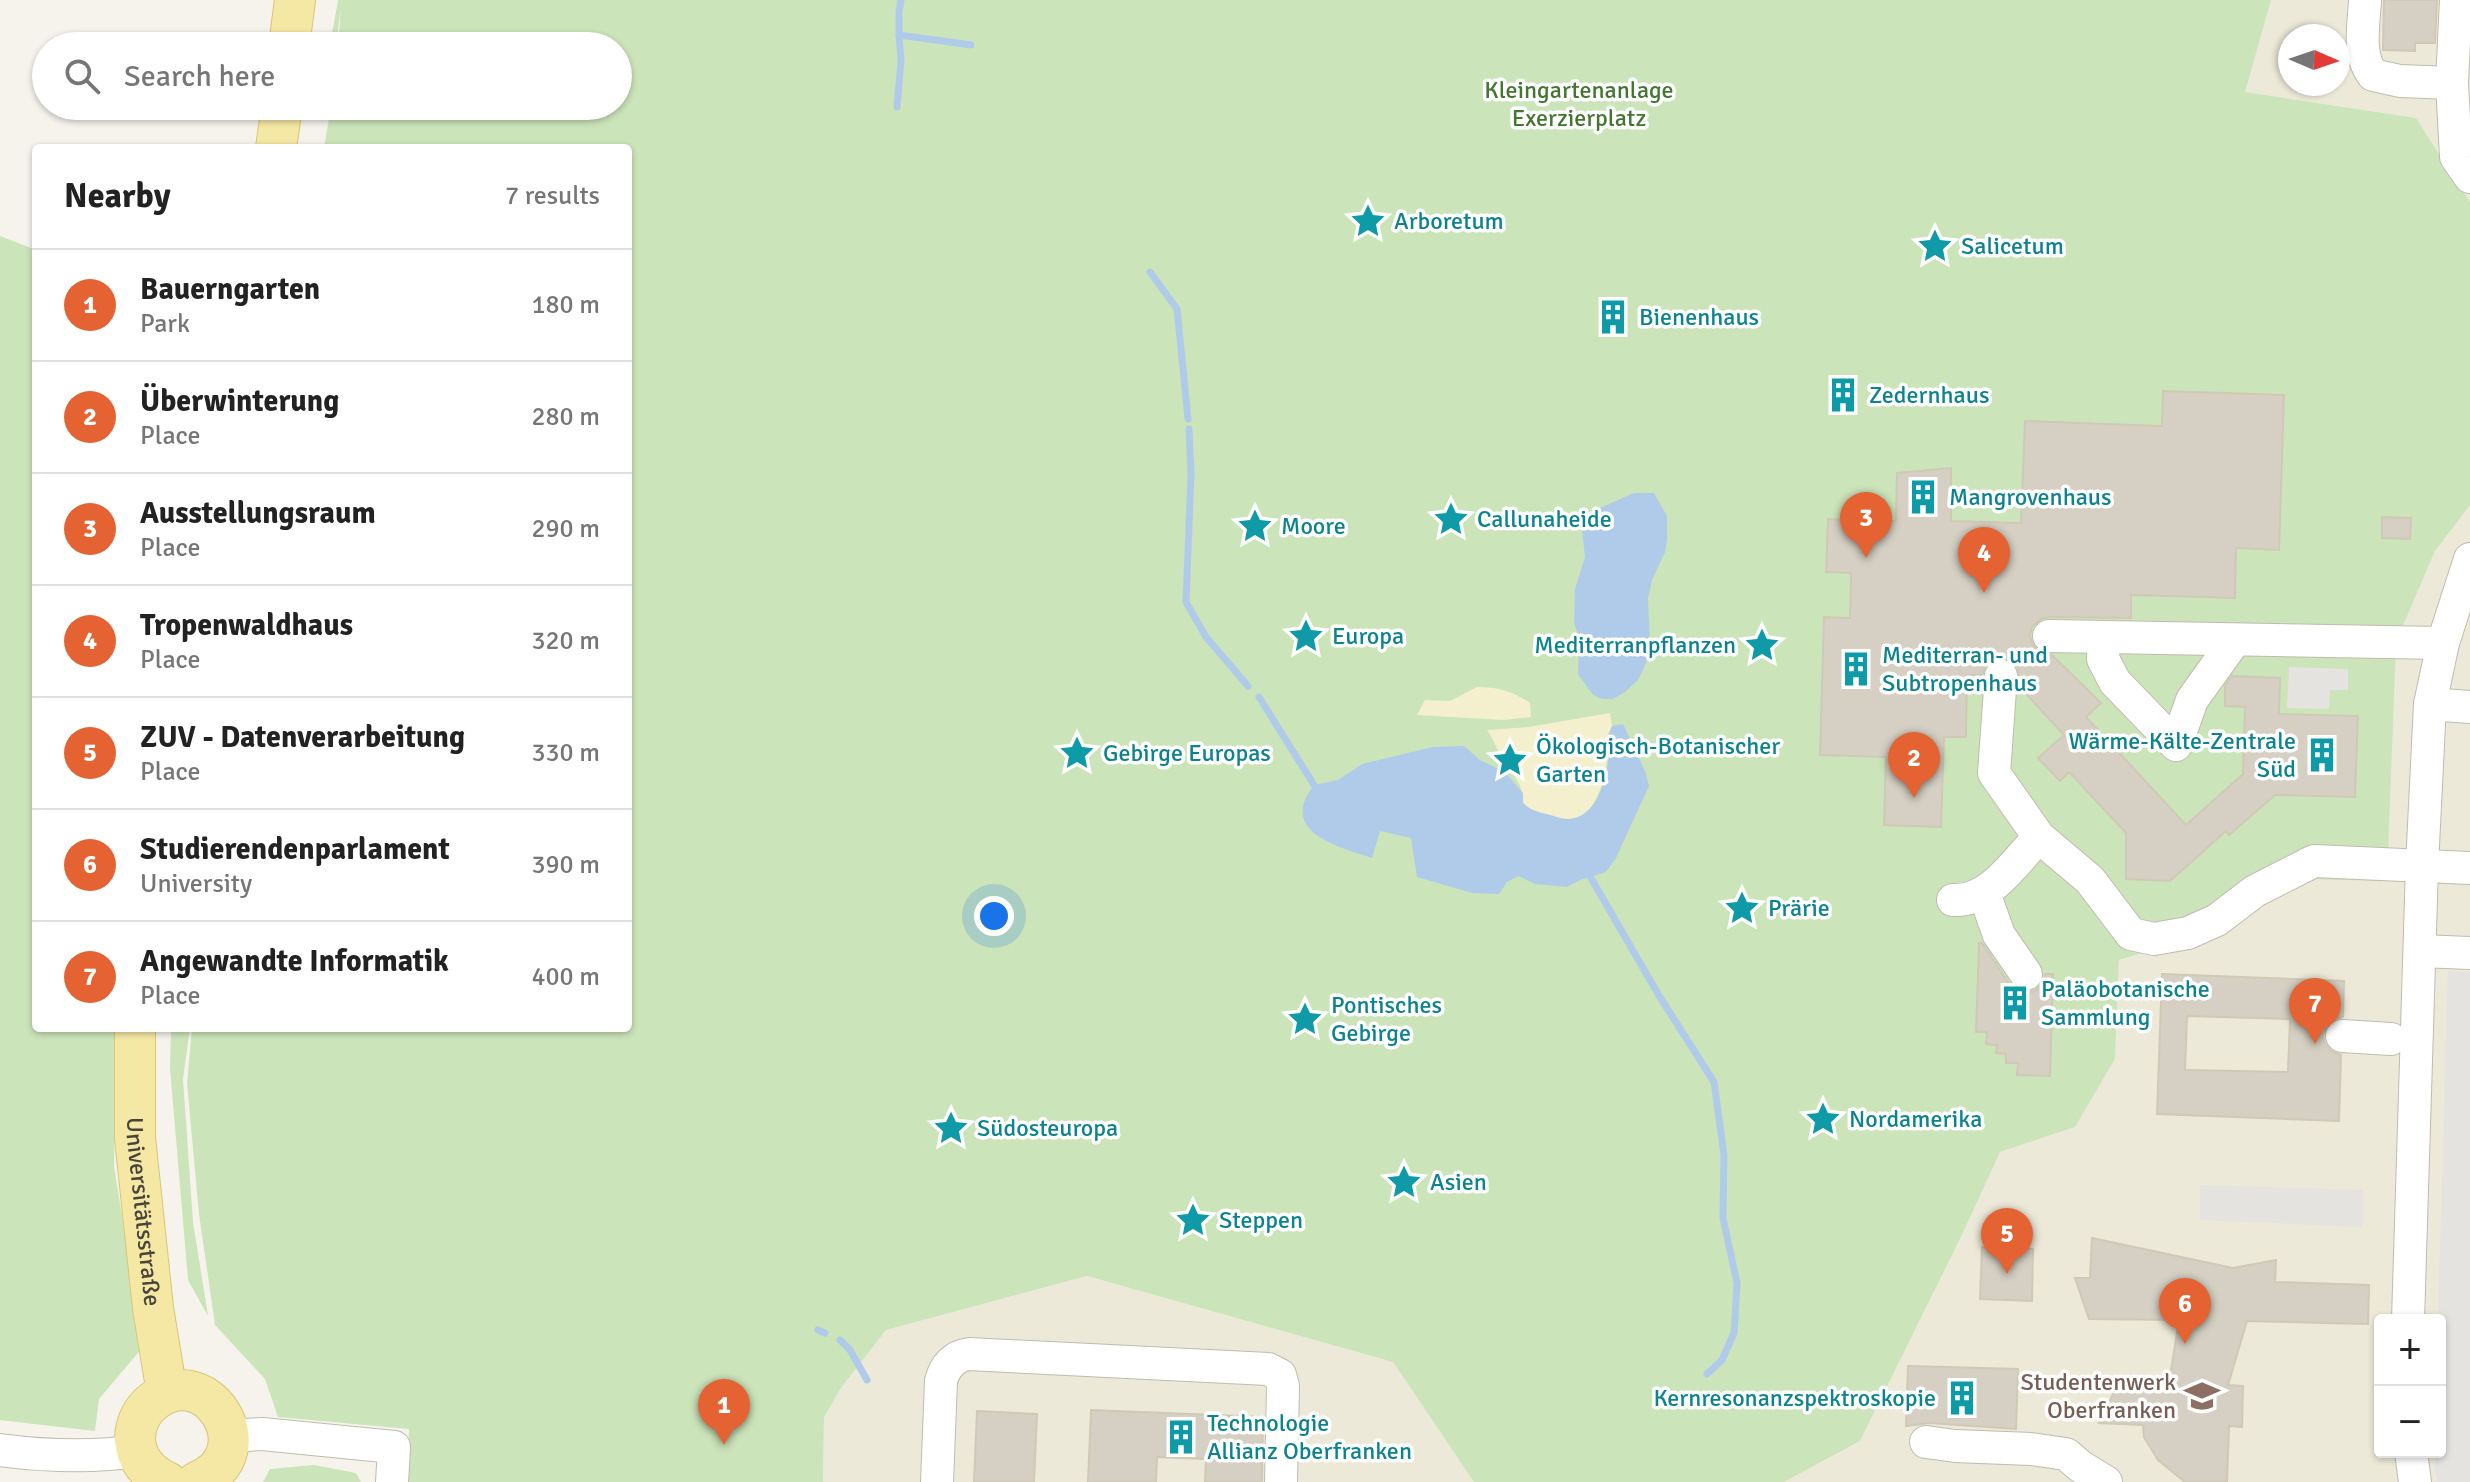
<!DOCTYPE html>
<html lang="en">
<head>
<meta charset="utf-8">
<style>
  :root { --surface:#fff; --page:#f2f2f2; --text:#222; --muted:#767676; --line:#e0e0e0; --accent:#e56333 }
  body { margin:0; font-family:Signika,sans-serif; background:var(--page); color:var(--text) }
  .controls { position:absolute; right:24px; bottom:24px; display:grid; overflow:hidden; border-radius:8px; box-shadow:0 2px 6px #0004 }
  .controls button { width:72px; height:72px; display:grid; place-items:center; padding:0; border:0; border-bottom:2px solid var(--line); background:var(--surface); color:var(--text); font:40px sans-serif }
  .compass { position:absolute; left:2278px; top:24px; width:72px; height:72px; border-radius:50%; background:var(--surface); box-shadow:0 2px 6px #0004; rotate:92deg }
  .you { position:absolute; left:994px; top:916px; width:28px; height:28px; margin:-20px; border:6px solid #fff; border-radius:50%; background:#1a73e8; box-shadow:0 0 0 12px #1a73e833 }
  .badge { display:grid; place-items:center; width:52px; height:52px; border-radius:50%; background:var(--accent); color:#fff; font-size:26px; font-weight:700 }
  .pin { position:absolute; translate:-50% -66px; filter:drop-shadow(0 2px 4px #0008) }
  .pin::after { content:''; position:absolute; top:42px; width:28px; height:24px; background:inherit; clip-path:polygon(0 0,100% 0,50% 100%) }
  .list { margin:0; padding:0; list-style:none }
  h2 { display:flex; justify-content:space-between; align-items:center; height:104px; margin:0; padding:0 32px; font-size:34px }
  h2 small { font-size:26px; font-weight:400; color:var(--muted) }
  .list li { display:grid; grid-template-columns:52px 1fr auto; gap:24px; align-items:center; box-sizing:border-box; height:112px; padding:0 32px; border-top:2px solid var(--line) }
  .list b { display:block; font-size:30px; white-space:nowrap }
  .list p { margin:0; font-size:26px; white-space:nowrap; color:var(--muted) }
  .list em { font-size:26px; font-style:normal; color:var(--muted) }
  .icon { flex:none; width:44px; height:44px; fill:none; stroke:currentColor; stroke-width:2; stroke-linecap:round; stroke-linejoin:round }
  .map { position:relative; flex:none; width:2470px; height:1482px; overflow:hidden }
  .search { position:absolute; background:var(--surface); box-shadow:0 2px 6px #0004; left:32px; top:32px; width:600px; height:88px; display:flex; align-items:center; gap:20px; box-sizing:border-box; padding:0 28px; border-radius:44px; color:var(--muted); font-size:30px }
  .panel { position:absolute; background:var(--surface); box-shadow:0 2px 6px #0004; left:32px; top:144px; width:600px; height:888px; border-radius:8px }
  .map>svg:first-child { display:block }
  .education { fill:#ece9d8; fill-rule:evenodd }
  .green { fill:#cce4ba }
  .sand { fill:#f4f0cd }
  .parking { fill:#e4e3e0 }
  .water { fill:#b0cbea }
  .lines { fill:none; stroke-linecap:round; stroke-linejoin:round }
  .stream { stroke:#b0cbea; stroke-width:7 }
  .building { fill:#d5d0c3; stroke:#cfc9b6; stroke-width:2; fill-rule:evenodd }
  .minor-casing { stroke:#bfbcaf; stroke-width:34 }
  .major-casing { stroke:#d9c776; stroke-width:42 }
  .minor { stroke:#fff; stroke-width:32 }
  .major { stroke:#f5e8a5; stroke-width:40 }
  .labels { text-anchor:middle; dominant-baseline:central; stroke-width:7; stroke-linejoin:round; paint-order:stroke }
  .park-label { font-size:24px; fill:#447632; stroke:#fff }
  .culture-label { font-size:24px; fill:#0d838f; stroke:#fff; text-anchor:start }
  .street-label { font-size:24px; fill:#49453a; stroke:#fff }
  .education-label { font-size:24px; fill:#785e54; stroke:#fff; text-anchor:end }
</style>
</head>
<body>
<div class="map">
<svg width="2470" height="1482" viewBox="0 0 2470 1482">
  <rect width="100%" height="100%" fill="#f5f3ec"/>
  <g class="education">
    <path d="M2271 0H2470V202L2416 118 2244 92ZM2290 36H2338V84H2290Z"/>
    <path d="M2470 505V1482H1784L1860 1441 1961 1237 2000 1152 2075 1127 2115 1059 2119 960 2159 948 2396 642 2435 551ZM2380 1320H2440V1452H2380Z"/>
    <path d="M1087 1276 1393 1362 1474 1482H823L824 1417 841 1388 886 1330Z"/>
  </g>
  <g class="green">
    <path d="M338 0H2271L2245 92 2416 118 2470 202V505L2435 551 2396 642 2387 881 2308 879 2159 948 2119 960 2115 1059 2075 1127 2000 1152 1961 1237 1860 1441 1784 1482H1474L1393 1362 1087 1276 886 1330 841 1388 824 1417 823 1482H407L409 1429 278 1417 265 1379 215 1325 199 1214 187 1083 192 1028H628V148H324L331 106H618V46H338L341 7 336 46H330Z"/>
    <path d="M0 236 36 250V1028H116L114 1166 143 1347 99 1399 95 1431 0 1420Z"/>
    <path d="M171 1028H190L183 1079 193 1222 208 1316 188 1280 170 1068Z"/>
    <path d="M314 1465 356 1473 361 1482H263L270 1469Z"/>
  </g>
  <g class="sand">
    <path d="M1477 687C1498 687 1512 691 1530 703L1531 717 1503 720 1417 715 1425 700 1450 701Z"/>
    <path d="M1610 713 1612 726 1607 736 1606 776 1592 808 1579 818 1568 820 1534 813 1523 803C1524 788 1516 777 1507 767 1499 756 1495 741 1487 730L1529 727Z"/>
  </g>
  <g class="parking">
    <path d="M2289 667 2348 669V690H2330L2329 709 2287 708Z"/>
    <path d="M2448 971 2470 972V1482H2438L2435 1470V1452H2440L2438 1320Z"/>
    <path d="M2200 1185 2363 1190 2362 1227 2200 1220Z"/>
  </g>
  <g class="water">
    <path d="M1634 493H1654L1667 516V540L1665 552 1652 580 1648 599 1650 645 1647 661 1638 680 1625 692 1613 699H1602L1593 695 1578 674 1579 639 1574 622 1575 589 1585 557 1582 530 1585 523 1598 509Z"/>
    <path d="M1623 724 1645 771 1649 786 1616 858 1606 872 1580 880 1567 887 1535 884 1518 876 1507 882 1499 894 1472 893 1417 877 1411 838 1380 831 1372 858C1338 847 1277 832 1314 785L1338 780 1362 764 1433 747 1464 746 1480 760 1505 772 1523 793V803C1534 813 1543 812 1557 817 1589 828 1605 790 1608 762 1609 749 1606 739 1612 726Z"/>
  </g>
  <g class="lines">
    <g class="stream">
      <path d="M901 0 899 11V35L971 45"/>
      <path d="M897 107 901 61 899 35"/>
      <path d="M1150 272 1177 309 1188 419"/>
      <path d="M1189 429 1191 474 1186 602 1206 637 1248 686"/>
      <path d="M1259 697 1314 785"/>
      <path d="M1591 878 1658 994 1714 1082 1724 1155 1723 1218 1737 1283 1734 1333 1722 1360 1707 1374"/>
      <path d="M818 1330 825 1333"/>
      <path d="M840 1340 850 1350 867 1380"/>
    </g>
  </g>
  <g class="building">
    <path d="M2384 0H2437L2435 43H2415V51L2383 50Z"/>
    <path d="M1833 379H1855L1853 411 1832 410Z"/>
    <path d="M2163 391 2284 395 2279 550 2236 548 2235 598 2131 595V618L2049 617 2041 619 2032 627 2030 635 2032 644 2040 653 2052 655 2101 703 2086 717 2186 825 2243 774 2245 707 2225 706V686L2232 676 2280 678 2279 714 2358 716 2355 797 2275 795 2229 835 2226 831 2170 881 2126 879V833L2069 772 2060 781 2038 758 2064 735 2019 686 2018 667 2011 660 2002 657 1993 659 1986 665 1982 675H1967L1966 737H1944L1941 827 1884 825 1886 757 1820 755 1824 617 1850 618 1851 573 1826 572 1828 519 1896 521 1897 473 1951 468V521L2021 523 2025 421 2162 426Z"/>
    <path d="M2382 517 2411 518 2410 539 2382 538Z"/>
    <path d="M1979 943H1982L2010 985 2019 991 2028 993 2036 990 2043 983 2045 974H2053L2050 1076 2017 1075 2018 1063H2006V1054L1996 1053 1997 1045 1986 1044 1987 1032H1976Z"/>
    <path d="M2162 974 2344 981 2343 1017 2334 1019 2327 1025 2323 1036 2325 1044 2331 1051 2341 1055 2339 1121 2157 1114ZM2187 1016 2290 1019 2288 1072 2185 1070Z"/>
    <path d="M2092 1238 2233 1268 2276 1260 2275 1282 2369 1285 2368 1324 2247 1321 2228 1385 2243 1386 2242 1427 2229 1426 2227 1482H2185L2158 1460 2144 1437 2143 1425 2099 1423 2119 1382 2169 1383 2179 1320 2089 1319 2075 1278H2090Z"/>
    <path d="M1982 1247 2033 1249 2032 1301 1980 1299Z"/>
    <path d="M1908 1366 2018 1369 2016 1429 1929 1423 1906 1426Z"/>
    <path d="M1091 1410 1263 1417 1262 1482H1205L1206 1459 1157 1457 1156 1482H1088Z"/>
    <path d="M977 1411 1037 1414 1034 1482H974Z"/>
  </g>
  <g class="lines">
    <g class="minor-casing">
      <g id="minor">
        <path d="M2365 0C2364 24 2357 55 2373 75L2400 81 2452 83"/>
        <path d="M2456 0 2452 83 2456 157 2470 177"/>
        <path d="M2049 636 2443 643"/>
        <path d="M2104 637 2103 659 2115 682 2176 745 2192 700 2235 640"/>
        <path d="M2001 676 1994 773 2039 837 2090 880 2131 934 2154 939 2188 933 2217 920 2255 891 2314 861 2470 868"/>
        <path d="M2430 704 2470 707"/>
        <path d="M1984 893 1999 935 2026 974"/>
        <path d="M1953 900C1990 902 2015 862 2039 837"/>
        <path d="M2420 951 2470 953"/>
        <path d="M2342 1036 2391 1039"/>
        <path d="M2408 1320 2422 866 2430 704 2443 643 2470 559"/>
        <path d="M229 1436 262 1434 394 1447 392 1482"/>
        <path d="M1926 1442 1955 1446 2031 1449 2066 1454 2080 1466 2106 1482"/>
        <path d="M0 1450C46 1456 91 1458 137 1451"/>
        <path d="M2411 1452 2415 1482"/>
        <path d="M937 1482 941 1381C945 1366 954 1356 969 1354L1268 1369 1280 1375 1283 1386 1281 1482"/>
      </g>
    </g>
    <g class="major-casing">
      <g id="major">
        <path d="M289 46 295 0"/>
        <path d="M276 148 282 106"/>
        <path id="s1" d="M135 1028V1138L153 1308 167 1393"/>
        <path d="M167 1482C149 1474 136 1460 135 1439 135 1427 140 1414 149 1405 203 1353 269 1452 197 1482"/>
      </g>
    </g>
    <use href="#minor" class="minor"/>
    <use href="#major" class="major"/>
  </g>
  <defs>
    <g id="sight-bare" transform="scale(2.76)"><path d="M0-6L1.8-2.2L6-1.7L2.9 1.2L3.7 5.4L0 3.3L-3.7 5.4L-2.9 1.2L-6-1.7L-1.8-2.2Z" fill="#0f9aa8" stroke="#fff" stroke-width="2.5" paint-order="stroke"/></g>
    <g id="building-bare" transform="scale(2.76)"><path d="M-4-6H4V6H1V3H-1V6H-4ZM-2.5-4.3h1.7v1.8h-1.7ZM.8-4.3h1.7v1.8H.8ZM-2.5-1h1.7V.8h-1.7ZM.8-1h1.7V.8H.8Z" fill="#0f9aa8" stroke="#fff" stroke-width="2.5" paint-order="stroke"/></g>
    <g id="university-bare" transform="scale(2.76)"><path d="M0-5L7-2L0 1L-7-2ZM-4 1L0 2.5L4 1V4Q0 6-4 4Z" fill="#8d6e63" stroke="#fff" stroke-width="2.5" paint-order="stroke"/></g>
  </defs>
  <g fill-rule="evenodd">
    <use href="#sight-bare" x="1368" y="221"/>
    <use href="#sight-bare" x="1935" y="246"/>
    <use href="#building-bare" x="1613" y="317"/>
    <use href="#building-bare" x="1843" y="395"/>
    <use href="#building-bare" x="1923" y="497"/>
    <use href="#sight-bare" x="1451" y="519"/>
    <use href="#sight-bare" x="1255" y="526"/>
    <use href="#sight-bare" x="1306" y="636"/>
    <use href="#sight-bare" x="1762" y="645"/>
    <use href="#building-bare" x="1856" y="669"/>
    <use href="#sight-bare" x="1077" y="753"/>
    <use href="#building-bare" x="2322" y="755"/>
    <use href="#sight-bare" x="1510" y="760"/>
    <use href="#sight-bare" x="1742" y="908"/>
    <use href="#building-bare" x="2015" y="1003"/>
    <use href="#sight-bare" x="1305" y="1019"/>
    <use href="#sight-bare" x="1823" y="1119"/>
    <use href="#sight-bare" x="951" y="1128"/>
    <use href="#sight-bare" x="1404" y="1182"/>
    <use href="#sight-bare" x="1193" y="1220"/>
    <use href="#university-bare" x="2202" y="1396"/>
    <use href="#building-bare" x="1962" y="1398"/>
    <use href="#building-bare" x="1181" y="1437"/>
  </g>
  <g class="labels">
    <g class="park-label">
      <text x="1579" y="90">Kleingartenanlage<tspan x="1579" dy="28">Exerzierplatz</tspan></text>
    </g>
    <g class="culture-label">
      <text x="1394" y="221">Arboretum</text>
      <text x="1961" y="246">Salicetum</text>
      <text x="1639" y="317">Bienenhaus</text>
      <text x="1869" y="395">Zedernhaus</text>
      <text x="1949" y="497">Mangrovenhaus</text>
      <text x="1477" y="519">Callunaheide</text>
      <text x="1281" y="526">Moore</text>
      <text x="1332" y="636">Europa</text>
      <text x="1736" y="645" text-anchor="end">Mediterranpflanzen</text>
      <text x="1882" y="655">Mediterran- und<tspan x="1882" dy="28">Subtropenhaus</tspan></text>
      <text x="2296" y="741" text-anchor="end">Wärme-Kälte-Zentrale<tspan x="2296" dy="28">Süd</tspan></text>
      <text x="1536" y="746">Ökologisch-Botanischer<tspan x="1536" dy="28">Garten</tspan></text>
      <text x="1103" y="753">Gebirge Europas</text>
      <text x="1768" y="908">Prärie</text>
      <text x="2041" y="989">Paläobotanische<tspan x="2041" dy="28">Sammlung</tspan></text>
      <text x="1331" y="1005">Pontisches<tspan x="1331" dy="28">Gebirge</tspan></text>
      <text x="1849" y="1119">Nordamerika</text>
      <text x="977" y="1128">Südosteuropa</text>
      <text x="1430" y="1182">Asien</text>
      <text x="1219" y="1220">Steppen</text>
      <text x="1936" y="1398" text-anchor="end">Kernresonanzspektroskopie</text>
      <text x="1207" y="1423">Technologie<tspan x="1207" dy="28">Allianz Oberfranken</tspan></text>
    </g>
    <g class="street-label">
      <text stroke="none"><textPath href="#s1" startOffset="184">Universitätsstraße</textPath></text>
    </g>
    <g class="education-label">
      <text x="2176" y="1382">Studentenwerk<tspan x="2176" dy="28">Oberfranken</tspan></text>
    </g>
  </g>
</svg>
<div class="controls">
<button>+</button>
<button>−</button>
</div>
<svg class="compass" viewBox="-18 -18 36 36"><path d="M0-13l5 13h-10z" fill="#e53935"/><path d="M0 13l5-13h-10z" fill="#767676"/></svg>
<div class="you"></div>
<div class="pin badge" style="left:724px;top:1445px">1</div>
<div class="pin badge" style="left:1914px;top:798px">2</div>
<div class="pin badge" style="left:1866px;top:558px">3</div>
<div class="pin badge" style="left:1984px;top:593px">4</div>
<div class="pin badge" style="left:2007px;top:1274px">5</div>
<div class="pin badge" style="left:2185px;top:1344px">6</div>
<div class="pin badge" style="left:2315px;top:1044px">7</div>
<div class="search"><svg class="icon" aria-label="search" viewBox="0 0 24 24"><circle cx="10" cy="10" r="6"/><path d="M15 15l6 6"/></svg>Search here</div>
<section class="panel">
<h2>Nearby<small>7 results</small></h2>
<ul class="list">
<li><span class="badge">1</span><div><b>Bauerngarten</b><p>Park</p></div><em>180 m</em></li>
<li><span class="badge">2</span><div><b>Überwinterung</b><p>Place</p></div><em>280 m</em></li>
<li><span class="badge">3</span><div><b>Ausstellungsraum</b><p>Place</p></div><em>290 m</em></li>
<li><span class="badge">4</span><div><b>Tropenwaldhaus</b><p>Place</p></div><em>320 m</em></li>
<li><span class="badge">5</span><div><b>ZUV - Datenverarbeitung</b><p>Place</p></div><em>330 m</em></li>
<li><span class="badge">6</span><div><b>Studierendenparlament</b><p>University</p></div><em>390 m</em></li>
<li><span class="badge">7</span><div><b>Angewandte Informatik</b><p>Place</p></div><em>400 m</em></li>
</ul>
</section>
</div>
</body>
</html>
